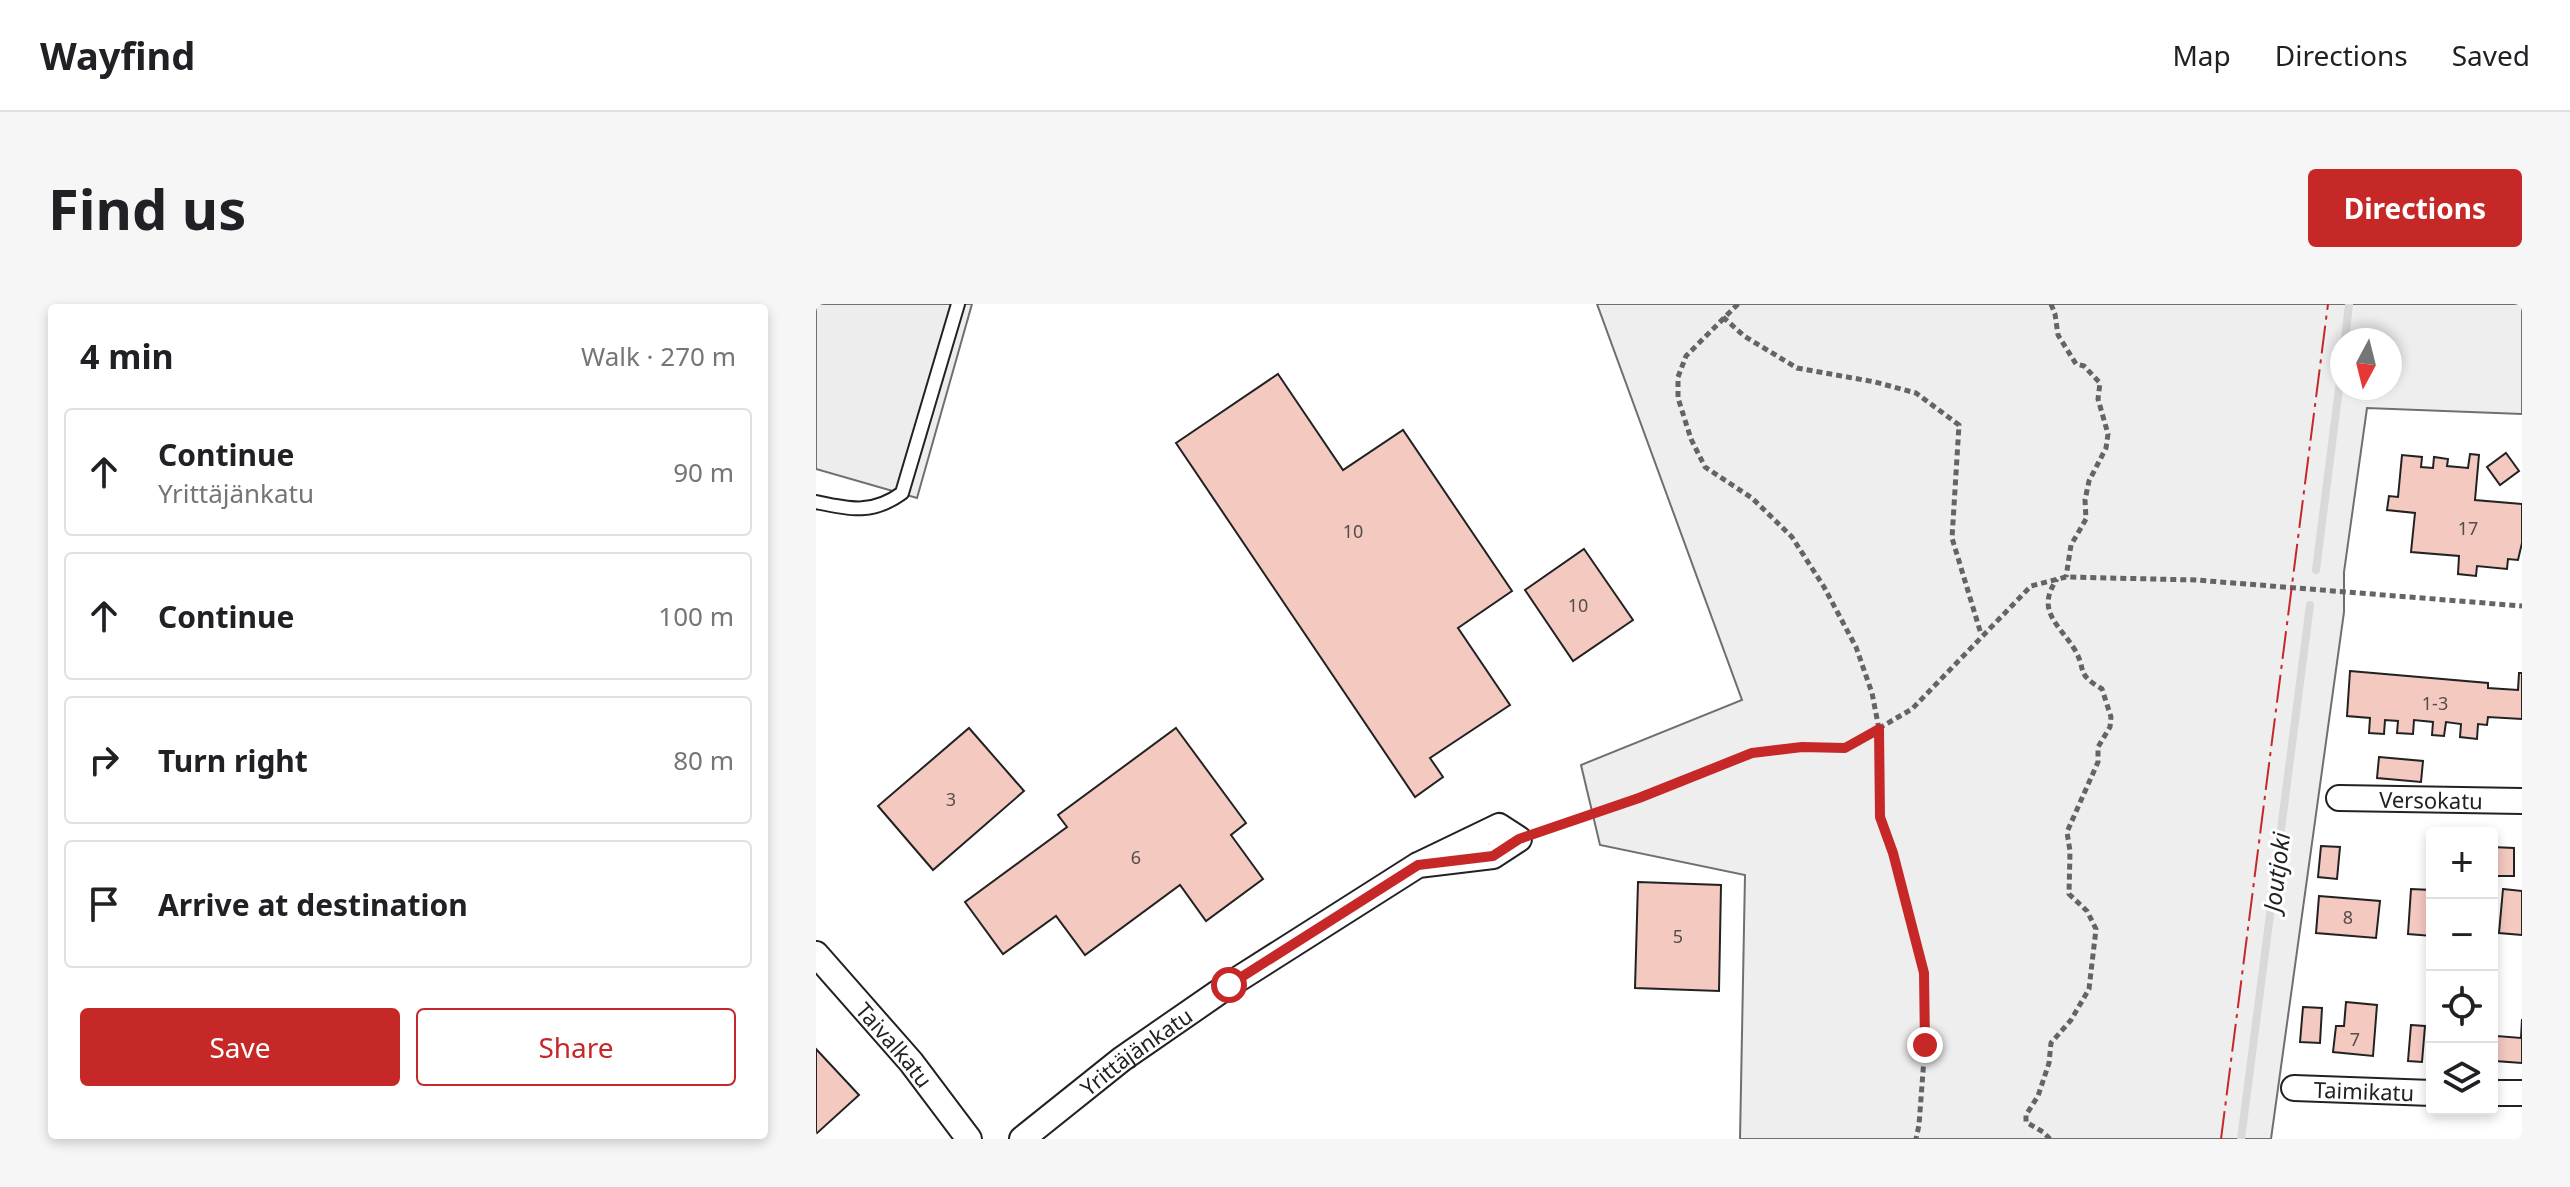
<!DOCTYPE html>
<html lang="en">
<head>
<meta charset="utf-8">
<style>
  :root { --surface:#fff; --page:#f6f6f6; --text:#202124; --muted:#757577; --line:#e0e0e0; --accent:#c62828 }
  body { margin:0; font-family:"Noto Sans",sans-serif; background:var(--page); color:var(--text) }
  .controls { position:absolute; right:24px; bottom:24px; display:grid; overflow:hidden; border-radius:8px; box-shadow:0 4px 12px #0003 }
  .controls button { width:72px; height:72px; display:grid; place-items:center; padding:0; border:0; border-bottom:2px solid var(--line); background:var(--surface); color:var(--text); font:40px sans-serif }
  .compass { position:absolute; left:1514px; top:24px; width:72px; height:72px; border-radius:50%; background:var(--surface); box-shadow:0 4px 12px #0003; rotate:187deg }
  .stop { position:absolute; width:24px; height:24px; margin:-18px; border:6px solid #c62828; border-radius:50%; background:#fff }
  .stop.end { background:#c62828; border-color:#fff; box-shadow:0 2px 8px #0008 }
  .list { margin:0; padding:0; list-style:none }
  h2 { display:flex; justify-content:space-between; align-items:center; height:104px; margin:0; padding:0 32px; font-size:34px }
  h2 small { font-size:26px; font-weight:400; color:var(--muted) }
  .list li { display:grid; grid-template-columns:52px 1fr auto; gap:24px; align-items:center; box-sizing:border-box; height:128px; margin:0 16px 16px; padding:0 16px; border:2px solid var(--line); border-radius:8px }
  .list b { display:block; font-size:30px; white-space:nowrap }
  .list p { margin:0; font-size:26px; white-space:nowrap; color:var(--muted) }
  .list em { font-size:26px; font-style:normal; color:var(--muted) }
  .actions { display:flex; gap:16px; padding:24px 32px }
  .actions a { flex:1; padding:18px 0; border:2px solid var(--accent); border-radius:8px; text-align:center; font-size:28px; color:var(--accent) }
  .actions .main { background:var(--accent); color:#fff }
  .icon { flex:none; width:44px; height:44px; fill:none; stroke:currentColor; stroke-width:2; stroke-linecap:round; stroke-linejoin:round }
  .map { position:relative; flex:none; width:1706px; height:835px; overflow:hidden; border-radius:8px }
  header { display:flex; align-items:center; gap:48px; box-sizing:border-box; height:112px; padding:0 40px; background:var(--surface); border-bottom:2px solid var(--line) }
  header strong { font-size:38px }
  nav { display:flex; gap:44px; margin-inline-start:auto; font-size:28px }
  .intro { display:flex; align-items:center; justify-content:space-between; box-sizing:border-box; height:192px; padding:0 48px }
  h1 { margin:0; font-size:56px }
  .button { padding:20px 36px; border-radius:8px; background:var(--accent); color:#fff; font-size:28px; font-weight:700 }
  main { display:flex; gap:48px; padding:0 48px }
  aside { flex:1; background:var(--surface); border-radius:8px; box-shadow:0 4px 12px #0003 }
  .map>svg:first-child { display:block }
  .green { fill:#eee; stroke:#6f6f6f; stroke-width:2; fill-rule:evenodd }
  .parking { fill:#ededed; stroke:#6f6f6f; stroke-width:2 }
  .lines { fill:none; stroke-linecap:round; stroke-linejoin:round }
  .stream { stroke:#d9d9d9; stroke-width:8 }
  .building { fill:#f3c9c0; stroke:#222; stroke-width:2 }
  .service-casing { stroke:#222; stroke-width:16 }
  .minor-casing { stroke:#222; stroke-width:28 }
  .path { stroke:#646464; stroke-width:5; stroke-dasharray:6 4; stroke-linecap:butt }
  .service { stroke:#fff; stroke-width:12 }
  .minor { stroke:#fff; stroke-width:24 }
  .power { stroke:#c62828; stroke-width:2; stroke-dasharray:28 6 4 6; stroke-linecap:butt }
  .route { stroke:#c62828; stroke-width:10 }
  .labels { text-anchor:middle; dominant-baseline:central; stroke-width:6; stroke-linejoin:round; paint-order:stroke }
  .number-label { font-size:18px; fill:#564c4a }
  .street-label { font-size:22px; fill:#222; stroke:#fff }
  .water-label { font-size:24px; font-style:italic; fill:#222; stroke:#fff }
</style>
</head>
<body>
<header>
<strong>Wayfind</strong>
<nav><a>Map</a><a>Directions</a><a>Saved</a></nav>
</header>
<div class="intro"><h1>Find us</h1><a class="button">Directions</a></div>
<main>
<aside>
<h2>4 min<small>Walk · 270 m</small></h2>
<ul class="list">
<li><svg class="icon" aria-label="ahead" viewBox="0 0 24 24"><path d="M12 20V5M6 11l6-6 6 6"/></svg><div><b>Continue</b><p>Yrittäjänkatu</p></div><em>90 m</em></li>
<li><svg class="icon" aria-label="ahead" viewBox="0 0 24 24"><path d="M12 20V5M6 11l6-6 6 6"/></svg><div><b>Continue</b></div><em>100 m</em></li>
<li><svg class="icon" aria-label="right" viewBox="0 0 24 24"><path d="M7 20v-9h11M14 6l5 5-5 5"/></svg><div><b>Turn right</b></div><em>80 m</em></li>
<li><svg class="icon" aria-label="arrive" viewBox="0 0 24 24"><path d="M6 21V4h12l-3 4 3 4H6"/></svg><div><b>Arrive at destination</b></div></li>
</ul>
<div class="actions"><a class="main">Save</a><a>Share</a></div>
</aside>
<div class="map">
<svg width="1706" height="835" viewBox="0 0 1706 835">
  <rect width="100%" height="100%" fill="#fff"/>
  <path class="green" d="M781 0H1706V110L1551 104 1528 268V308L1455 835H924L929 571 784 541 765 461 926 396ZM1526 36H1574V84H1526Z"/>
  <path class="parking" d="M0 0H156L101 194 0 165Z"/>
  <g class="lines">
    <g class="stream">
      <path d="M1529 36 1533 0"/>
      <path d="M1500 266 1526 61"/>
      <path d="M1425 835 1494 301"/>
    </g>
  </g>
  <g class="building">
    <path d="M462 70 527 166 587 126 696 287 642 324 694 401 614 454 627 473 599 493 360 139Z"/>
    <path d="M1690 149 1703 167 1684 181 1671 163Z"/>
    <path d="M1654 150 1663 151 1659 196 1706 200V239L1702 256 1692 255 1691 265 1661 262 1660 272 1642 270 1643 252 1595 248 1599 209 1571 206 1573 192 1582 193 1586 151 1606 153 1605 163 1617 164 1618 153 1632 155 1631 162 1652 164Z"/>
    <path d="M768 245 817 316 757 357 709 286Z"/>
    <path d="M1534 367 1672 379V384L1702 386 1703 369H1706V415L1672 413 1671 421 1662 420 1661 435 1644 433 1645 420 1630 418 1628 432 1616 431 1617 418 1598 416 1597 430 1581 429 1582 417 1569 416 1568 430 1553 429 1554 414 1531 412Z"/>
    <path d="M153 424 208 487 117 566 62 502Z"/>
    <path d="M360 424 430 519 415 531 447 575 390 617 364 581 269 651 240 612 187 650 149 598 251 523 242 511Z"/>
    <path d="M1563 453 1607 457 1605 478 1561 474Z"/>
    <path d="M1505 542 1524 543 1521 575 1502 573Z"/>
    <path d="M1676 543 1698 544V572H1676Z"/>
    <path d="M822 578 905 581 903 687 819 684Z"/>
    <path d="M1595 585 1616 586V632L1592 630Z"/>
    <path d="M1687 585 1706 587V631L1683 629Z"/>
    <path d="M1503 592 1564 597 1560 634 1500 629Z"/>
    <path d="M1530 698 1561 701 1557 752 1517 748 1520 722H1528Z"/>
    <path d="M1487 703 1506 704 1504 739 1484 738Z"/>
    <path d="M1706 715V759L1679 757 1681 732 1705 734Z"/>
    <path d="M1595 721 1609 722 1606 758 1592 757Z"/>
    <path d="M0 745 43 791 0 830Z"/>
  </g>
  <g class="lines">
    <g class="service-casing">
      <path id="service" d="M0 198C33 205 56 211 86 189L142 0"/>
    </g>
    <g class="minor-casing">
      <g id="minor">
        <path id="s1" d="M1523 494 1706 497"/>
        <path id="s2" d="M0 650 95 758 153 835"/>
        <path id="s3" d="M1478 784 1616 789"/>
        <path d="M1676 789H1706"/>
        <path id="s4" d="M206 835 306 755 413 681 602 561 683 522 703 535 677 552 602 561"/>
      </g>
    </g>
    <g class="path">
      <path d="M922 0 870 52 862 73V94L875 135 889 163 936 194 976 233 1008 283 1040 343 1056 389 1063 425 1064 513 1077 549 1108 669 1109 741 1103 821 1100 835"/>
      <path d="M1235 0 1239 10 1242 31 1260 60 1268 62 1284 79 1282 95 1292 130 1290 144 1273 177 1269 196 1270 215 1255 241 1250 273"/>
      <path d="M907 13 928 32 981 64 1059 78 1100 89 1143 121 1136 234 1165 330"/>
      <path d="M723 529 936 449 986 443 1029 444 1096 405 1215 282 1250 273 1380 276 1706 302"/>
      <path d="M1234 835 1227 828 1210 818V811L1222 792 1233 759 1235 739 1255 716 1273 685 1280 625 1271 607 1253 590 1254 547 1251 528 1282 458V443L1294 423 1295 413 1286 385C1259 369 1271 367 1259 346 1243 320 1219 307 1241 275"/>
    </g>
    <use href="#service" class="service"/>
    <use href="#minor" class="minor"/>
    <path class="power" d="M1405 835 1512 0"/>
  </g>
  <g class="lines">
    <path class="route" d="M413 681 602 561 677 552 703 535 823 494 936 449 986 443 1029 444 1063 425 1064 513 1077 549 1108 669 1109 741"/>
  </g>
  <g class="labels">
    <g class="number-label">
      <text x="1652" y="224">17</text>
      <text x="537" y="227">10</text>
      <text x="762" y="301">10</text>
      <text x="1619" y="399">1-3</text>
      <text x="135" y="495">3</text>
      <text x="320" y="553">6</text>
      <text x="1532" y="613">8</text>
      <text x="862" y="632">5</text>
      <text x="1539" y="735">7</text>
    </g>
    <g class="street-label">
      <text stroke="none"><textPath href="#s1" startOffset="92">Versokatu</textPath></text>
      <text stroke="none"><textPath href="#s2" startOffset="120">Taivalkatu</textPath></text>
      <text stroke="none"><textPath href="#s4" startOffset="144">Yrittäjänkatu</textPath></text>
      <text stroke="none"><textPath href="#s3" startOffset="70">Taimikatu</textPath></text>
    </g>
    <g class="water-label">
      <text transform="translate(1460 568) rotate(-83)">Joutjoki</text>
    </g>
  </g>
</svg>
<div class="controls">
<button>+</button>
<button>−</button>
<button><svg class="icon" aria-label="locate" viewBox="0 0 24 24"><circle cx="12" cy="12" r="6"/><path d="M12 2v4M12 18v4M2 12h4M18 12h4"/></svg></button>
<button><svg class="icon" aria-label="layers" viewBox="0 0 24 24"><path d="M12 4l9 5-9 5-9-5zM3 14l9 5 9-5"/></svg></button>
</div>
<svg class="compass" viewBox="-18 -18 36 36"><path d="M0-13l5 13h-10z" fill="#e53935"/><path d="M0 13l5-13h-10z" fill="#757577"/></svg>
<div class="stop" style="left:413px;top:681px"></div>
<div class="stop end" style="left:1109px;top:741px"></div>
</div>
</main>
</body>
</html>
